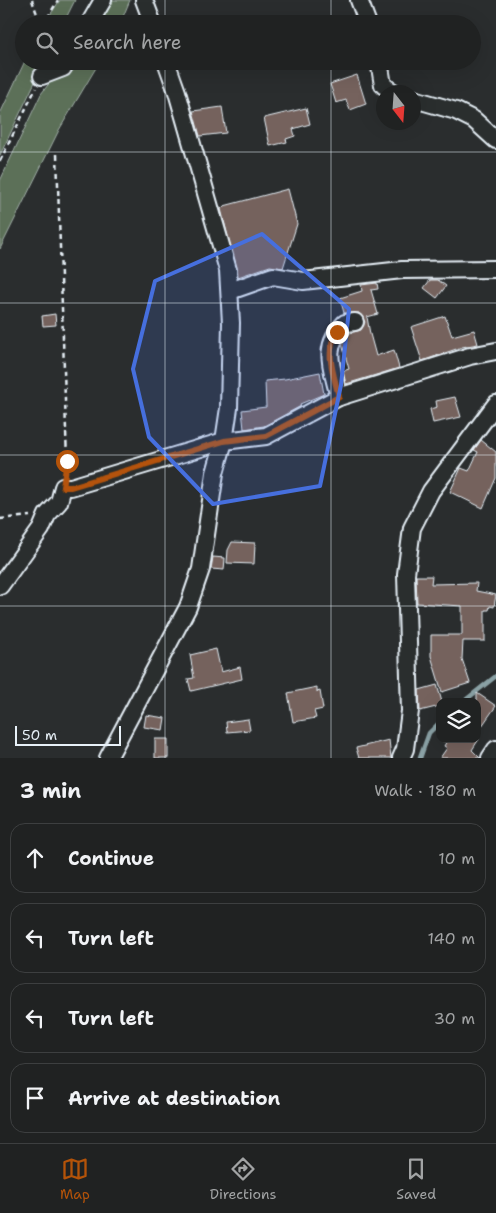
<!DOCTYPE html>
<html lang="en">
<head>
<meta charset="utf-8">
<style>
  :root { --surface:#202222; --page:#2d2f2f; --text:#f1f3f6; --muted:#a2a4a5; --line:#3d3f40; --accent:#b45309 }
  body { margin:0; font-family:"Shantell Sans",sans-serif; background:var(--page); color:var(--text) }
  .controls { position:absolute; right:15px; bottom:15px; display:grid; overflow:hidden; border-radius:10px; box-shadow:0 5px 20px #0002 }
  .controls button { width:45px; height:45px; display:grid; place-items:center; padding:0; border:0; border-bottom:1px solid var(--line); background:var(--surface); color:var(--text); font:25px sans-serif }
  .compass { position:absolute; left:376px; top:85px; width:45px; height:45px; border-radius:50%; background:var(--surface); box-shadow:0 5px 20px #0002; rotate:163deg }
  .scale { position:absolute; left:15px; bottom:12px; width:106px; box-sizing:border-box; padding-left:5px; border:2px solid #e8f1f8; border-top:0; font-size:14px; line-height:18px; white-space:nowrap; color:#e8f1f8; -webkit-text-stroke:4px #2a2d2e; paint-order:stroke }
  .stop { position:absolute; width:15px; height:15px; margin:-11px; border:4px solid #b45309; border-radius:50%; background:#fff }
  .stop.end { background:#b45309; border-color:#fff; box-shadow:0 1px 5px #0008 }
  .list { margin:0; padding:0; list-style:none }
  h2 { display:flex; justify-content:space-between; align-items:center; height:65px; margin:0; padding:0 20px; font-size:21px }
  h2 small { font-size:16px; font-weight:400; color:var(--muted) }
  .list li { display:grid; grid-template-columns:32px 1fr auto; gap:15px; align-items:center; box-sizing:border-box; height:70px; margin:0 10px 10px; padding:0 10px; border:1px solid var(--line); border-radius:15px }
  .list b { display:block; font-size:19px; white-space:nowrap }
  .list em { font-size:16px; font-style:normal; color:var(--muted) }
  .icon { flex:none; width:28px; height:28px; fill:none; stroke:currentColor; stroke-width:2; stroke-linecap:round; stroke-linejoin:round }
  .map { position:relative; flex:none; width:496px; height:758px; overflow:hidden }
  .search { position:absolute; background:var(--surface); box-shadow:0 5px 20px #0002; left:15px; right:15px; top:15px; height:55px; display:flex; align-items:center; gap:12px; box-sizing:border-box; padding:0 18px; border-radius:28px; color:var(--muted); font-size:19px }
  .sheet { height:385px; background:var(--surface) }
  nav { display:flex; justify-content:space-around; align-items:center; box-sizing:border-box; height:70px; border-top:1px solid var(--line); background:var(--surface); font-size:14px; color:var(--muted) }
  nav a { display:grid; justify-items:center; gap:2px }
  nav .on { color:var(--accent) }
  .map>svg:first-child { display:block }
  .green { fill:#5c6f59; stroke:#a2b0a8 }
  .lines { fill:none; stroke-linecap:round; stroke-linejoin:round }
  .stream { stroke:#8aa1a5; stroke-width:4.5 }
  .building { fill:#74625d; stroke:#e8f1f8 }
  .minor-casing { stroke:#e8f1f8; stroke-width:20 }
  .path { stroke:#e8f1f8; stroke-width:2.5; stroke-dasharray:5 4; stroke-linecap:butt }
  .minor { stroke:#2a2d2e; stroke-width:16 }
  .route { stroke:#b45309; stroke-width:6 }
  .marked { fill:#466fde; fill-opacity:0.2; stroke:#466fde; stroke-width:4; stroke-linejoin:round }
  .grid { fill:none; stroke:#e8f1f8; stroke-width:1; stroke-opacity:0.55 }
</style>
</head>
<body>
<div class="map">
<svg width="496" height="758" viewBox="0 0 496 758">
  <rect width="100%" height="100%" fill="#2a2d2e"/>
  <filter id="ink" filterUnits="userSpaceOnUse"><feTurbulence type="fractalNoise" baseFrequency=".02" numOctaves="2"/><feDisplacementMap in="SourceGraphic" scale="10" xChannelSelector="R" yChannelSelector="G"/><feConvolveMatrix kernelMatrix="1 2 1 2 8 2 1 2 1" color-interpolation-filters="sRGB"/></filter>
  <g filter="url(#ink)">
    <g class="green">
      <path d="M60 0H75L63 24H44Z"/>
      <path d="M108 0H130L120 24H93Z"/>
      <path d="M25 61H45L0 155V114Z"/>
      <path d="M72 61H100L59 130 0 249V181L41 94 51 81 67 70Z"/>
    </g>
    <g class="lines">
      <g class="stream">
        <path d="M463 702 496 676"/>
        <path d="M420 758 429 733 440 722"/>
      </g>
    </g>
    <g class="building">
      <path d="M357 75 366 104 350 110 346 100 336 103 330 84Z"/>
      <path d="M222 107 226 133 200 136 193 111Z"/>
      <path d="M306 108 310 124 293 129 295 136 286 139 287 142 270 146 264 118Z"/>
      <path d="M288 189 297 224 283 268 270 266 238 277 221 209 224 206Z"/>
      <path d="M430 280H438L446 286 437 298 424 288Z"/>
      <path d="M377 283 378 289 371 290 378 314 367 317 370 334 376 356 394 350 399 368 346 384 343 371 349 369 342 344 350 333 361 330 365 322 359 313H344L340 298 362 291 361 285Z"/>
      <path d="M55 314 56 325 43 326 42 316Z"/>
      <path d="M445 316 452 336 474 330 478 344 462 347 422 361 411 327Z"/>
      <path d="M320 372 324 394 300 404 301 406 264 426 244 429 242 410 266 407 265 381 285 379Z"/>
      <path d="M455 397 461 417 433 423 430 409 437 407 436 401Z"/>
      <path d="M481 440 496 452V478L483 508 450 492 461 468 469 471 478 452 474 450Z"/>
      <path d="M232 542 255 543 254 564 227 563 228 550Z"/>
      <path d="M213 557 225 558 224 570 211 569Z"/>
      <path d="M416 576H432L431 584 477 583 476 591 496 595 494 607 490 606 489 610H485V641H463L462 659 470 683 442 692 431 656V635H462V606L417 603Z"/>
      <path d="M216 649 221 672 240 667 242 679 191 691 188 679 194 678 190 655Z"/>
      <path d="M437 685 442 702H440V706L420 711 419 690Z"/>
      <path d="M317 687V692L320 691 323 709 314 711 316 718 293 722 288 693Z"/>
      <path d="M477 693 496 706 477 733Z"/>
      <path d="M146 715 165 718 163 730 144 727Z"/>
      <path d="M248 719 250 730 227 732 226 722Z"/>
      <rect x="155" y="739" width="13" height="19"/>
      <path d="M448 739H479L472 750 480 758H440L447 748 444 746Z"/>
      <path d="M389 740 391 758H359L356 748Z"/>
    </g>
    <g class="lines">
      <g class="minor-casing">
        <g id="minor">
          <path d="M144 0 153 24"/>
          <path d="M359 0 368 24"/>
          <path d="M89 24 103 0"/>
          <path d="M379 61 383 85 393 92"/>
          <path d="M42 76 63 68 67 61"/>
          <path d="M414 99 456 111 474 120 496 140"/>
          <path d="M230 291 273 276 303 281 402 270 496 269"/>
          <path d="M339 397C332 367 321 348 345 323L355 322"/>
          <path d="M0 586 41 529 47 515 59 502 63 487H71L224 441 266 436 339 397 470 356 496 351"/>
          <path d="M108 758 188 607 201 569 215 473 224 441 229 408 231 323 228 270 177 92 166 61"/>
          <path d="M401 758 405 749 410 711 406 574 412 528 431 491 496 404"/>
          <path d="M490 758 496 749"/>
        </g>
      </g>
      <g class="path">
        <path d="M32 0 38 17H48L58 0"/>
        <path d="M71 24 75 17"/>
        <path d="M57 154 67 461 65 474"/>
        <path d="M0 161 36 88"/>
        <path d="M0 519 30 516"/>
      </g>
      <use href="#minor" class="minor"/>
    </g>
  </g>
  <g class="lines" filter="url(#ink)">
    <path class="route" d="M67 461 63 487H71L224 441 266 436 339 397C334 375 324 352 337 332"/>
  </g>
  <path class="marked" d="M262 234 349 309 341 385 320 486 213 504 149 437 133 369 155 281Z"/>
  <path class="grid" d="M165 0V24M331 0V24M165 61V758M331 61V758M0 152H496M0 303H496M0 455H496M0 606H496"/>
</svg>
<div class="controls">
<button><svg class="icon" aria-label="layers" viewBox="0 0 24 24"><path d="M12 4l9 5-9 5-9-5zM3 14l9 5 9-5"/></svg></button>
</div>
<svg class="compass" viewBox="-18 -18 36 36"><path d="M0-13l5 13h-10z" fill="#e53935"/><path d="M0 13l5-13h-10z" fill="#a2a4a5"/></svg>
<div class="scale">50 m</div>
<div class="stop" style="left:67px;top:461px"></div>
<div class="stop end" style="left:337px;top:332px"></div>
<div class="search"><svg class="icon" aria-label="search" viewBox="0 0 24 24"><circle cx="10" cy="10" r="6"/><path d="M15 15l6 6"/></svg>Search here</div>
</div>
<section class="sheet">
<h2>3 min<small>Walk · 180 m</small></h2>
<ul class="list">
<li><svg class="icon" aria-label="ahead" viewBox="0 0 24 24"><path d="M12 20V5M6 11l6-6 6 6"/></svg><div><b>Continue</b></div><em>10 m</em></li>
<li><svg class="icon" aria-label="left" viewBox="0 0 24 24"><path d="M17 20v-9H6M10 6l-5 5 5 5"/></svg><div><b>Turn left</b></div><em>140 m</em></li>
<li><svg class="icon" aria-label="left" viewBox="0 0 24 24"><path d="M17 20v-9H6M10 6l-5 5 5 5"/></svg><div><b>Turn left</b></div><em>30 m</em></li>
<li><svg class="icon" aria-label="arrive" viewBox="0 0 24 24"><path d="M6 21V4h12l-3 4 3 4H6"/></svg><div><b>Arrive at destination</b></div></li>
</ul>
</section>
<nav>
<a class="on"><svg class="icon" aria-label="map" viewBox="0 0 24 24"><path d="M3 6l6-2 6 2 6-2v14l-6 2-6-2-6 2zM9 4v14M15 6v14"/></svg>Map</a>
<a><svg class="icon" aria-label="directions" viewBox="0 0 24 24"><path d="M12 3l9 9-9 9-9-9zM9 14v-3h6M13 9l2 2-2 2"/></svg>Directions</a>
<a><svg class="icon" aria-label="saved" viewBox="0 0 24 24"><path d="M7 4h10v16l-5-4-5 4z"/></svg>Saved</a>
</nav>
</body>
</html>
